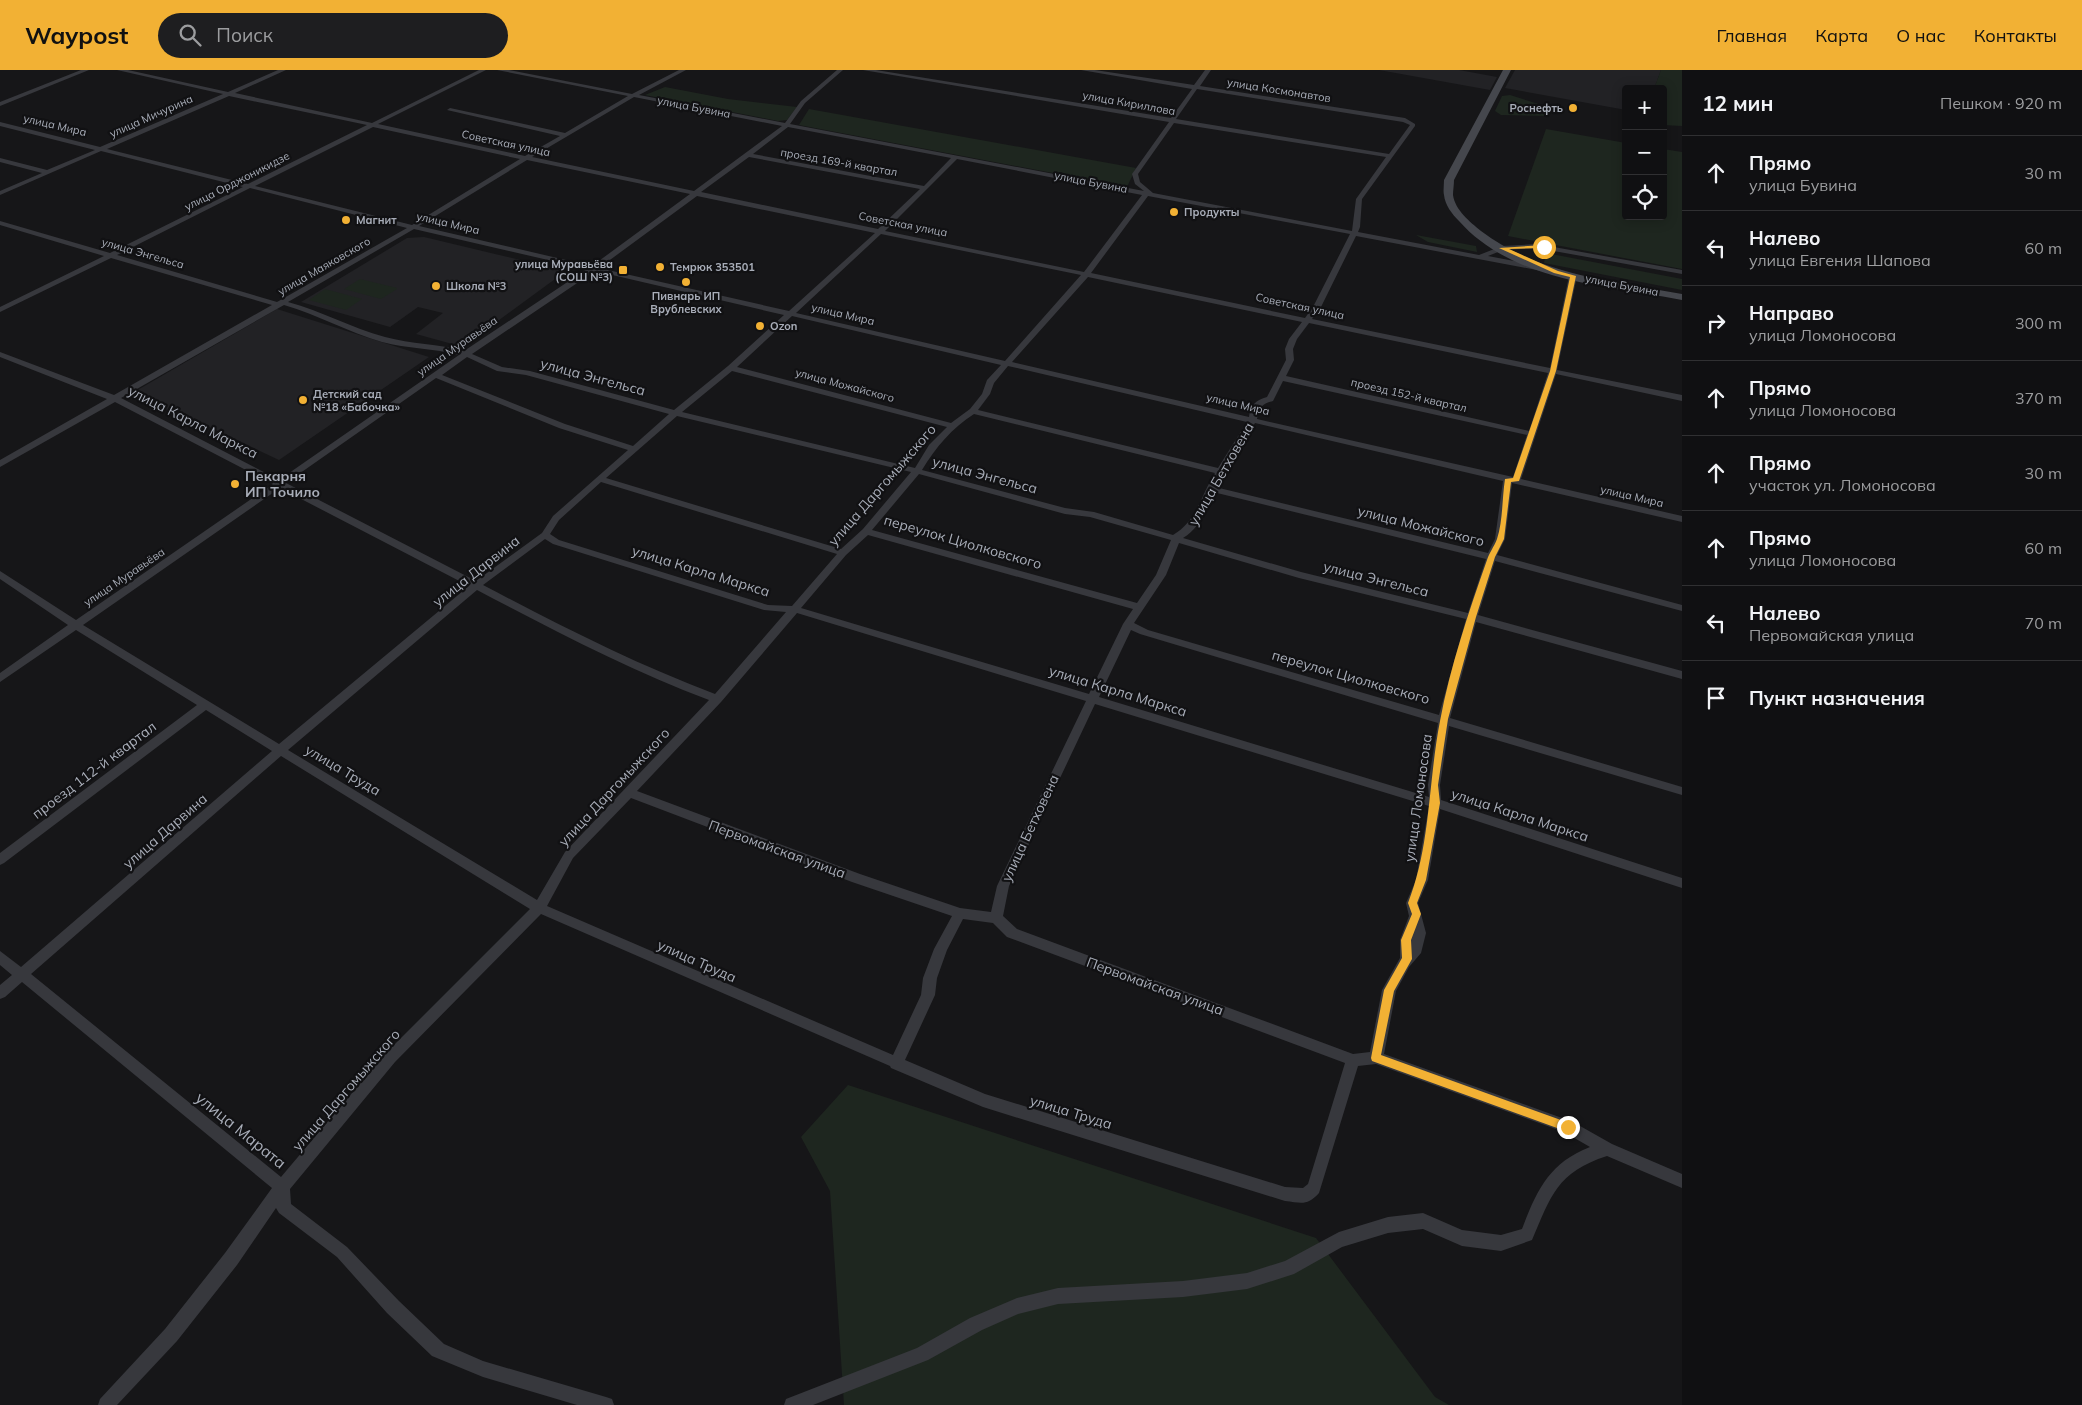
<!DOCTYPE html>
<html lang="ru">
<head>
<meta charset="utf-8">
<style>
  :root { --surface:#101012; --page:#1e1e20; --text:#f1f3f6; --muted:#9c9d9f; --line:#303032; --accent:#f2b134 }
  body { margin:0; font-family:Mulish,sans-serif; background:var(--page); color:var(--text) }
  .controls { position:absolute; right:15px; top:15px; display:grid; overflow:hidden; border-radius:5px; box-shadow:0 2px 12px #0003 }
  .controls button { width:45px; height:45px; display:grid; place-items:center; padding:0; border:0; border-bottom:1px solid var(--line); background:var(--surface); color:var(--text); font:25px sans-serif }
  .stop { position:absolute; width:15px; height:15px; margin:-11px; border:4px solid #f2b134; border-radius:50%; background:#fff }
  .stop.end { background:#f2b134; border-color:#fff; box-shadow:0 1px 5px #0008 }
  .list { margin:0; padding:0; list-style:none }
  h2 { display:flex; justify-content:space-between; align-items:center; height:65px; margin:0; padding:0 20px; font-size:21px }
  h2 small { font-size:16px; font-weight:400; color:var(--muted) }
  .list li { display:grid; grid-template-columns:32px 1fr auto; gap:15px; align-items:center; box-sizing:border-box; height:75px; padding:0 20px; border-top:1px solid var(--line) }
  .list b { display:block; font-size:19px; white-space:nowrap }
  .list p { margin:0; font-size:16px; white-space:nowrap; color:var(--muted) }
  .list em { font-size:16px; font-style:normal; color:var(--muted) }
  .icon { flex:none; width:28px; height:28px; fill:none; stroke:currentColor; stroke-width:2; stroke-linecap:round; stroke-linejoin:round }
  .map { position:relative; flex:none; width:1682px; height:1335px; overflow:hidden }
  header { display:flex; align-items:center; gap:30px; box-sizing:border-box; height:70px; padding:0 25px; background:var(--accent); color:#111 }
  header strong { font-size:24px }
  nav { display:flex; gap:28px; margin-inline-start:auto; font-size:18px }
  .search { width:350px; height:45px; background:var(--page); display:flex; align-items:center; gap:12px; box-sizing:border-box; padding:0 18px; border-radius:28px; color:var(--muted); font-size:19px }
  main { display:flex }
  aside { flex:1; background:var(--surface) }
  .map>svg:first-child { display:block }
  .built { fill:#222225 }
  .green { fill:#1e261f }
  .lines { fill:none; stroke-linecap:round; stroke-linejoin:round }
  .street { fill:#37383d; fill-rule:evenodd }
  .secondary { fill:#45474d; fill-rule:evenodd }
  .route { fill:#f2b134 }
  .poi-dot { fill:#f2b134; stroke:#111113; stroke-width:2 }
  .labels { text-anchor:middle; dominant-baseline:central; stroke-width:4.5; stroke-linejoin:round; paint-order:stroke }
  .far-street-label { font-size:11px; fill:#a8adb8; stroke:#111113 }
  .far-poi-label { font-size:11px; font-weight:bold; fill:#a8adb8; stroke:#111113; text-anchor:start }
  .street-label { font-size:14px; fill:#a8adb8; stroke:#111113 }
  .poi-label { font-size:14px; font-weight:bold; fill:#a8adb8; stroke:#111113; text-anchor:start }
  .near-street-label { font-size:16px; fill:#a8adb8; stroke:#111113 }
</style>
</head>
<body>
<header>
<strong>Waypost</strong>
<div class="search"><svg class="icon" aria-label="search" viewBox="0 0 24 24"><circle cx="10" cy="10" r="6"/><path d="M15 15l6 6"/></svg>Поиск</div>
<nav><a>Главная</a><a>Карта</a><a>О нас</a><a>Контакты</a></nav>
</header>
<main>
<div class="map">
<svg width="1682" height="1335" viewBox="0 0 1682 1335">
  <rect width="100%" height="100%" fill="#161618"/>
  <g class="built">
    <path d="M1379 0H1459L1497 7 1490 20Z"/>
    <path d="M1515 0H1661L1654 19H1626V40L1505 18Z"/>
    <path d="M424 167 566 201 469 272 456 275 416 264 443 243 418 237 390 257 301 232 407 168Z"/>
    <path d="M277 239 429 287 279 390 203 354 129 325Z"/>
  </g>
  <g class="green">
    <path d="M1661 0H1682V56L1663 55V19H1654Z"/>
    <path d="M665 17 728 29 797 37 787 50 778 51 645 25Z"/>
    <path d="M1510 25 1551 38 1552 43 1547 46 1501 45 1495 41 1502 26Z"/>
    <path d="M809 39 1136 98 1127 117 799 55Z"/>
    <path d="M1546 59 1626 73V146H1663V79L1682 82V199L1508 166Z"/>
    <path d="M1416 165 1476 176 1477 182 1428 172Z"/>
    <path d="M1546 183 1682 209V220L1544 193Z"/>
    <path d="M360 209 397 218V219L381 229 344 219Z"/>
    <path d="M325 219 362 229 346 240 309 230Z"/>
    <path d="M848 1015 1316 1168 1435 1327 1449 1335H844L830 1121 801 1067Z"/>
  </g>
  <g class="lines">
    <g class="street">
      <path d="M81 0H89L0 36V32Z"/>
      <path d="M117 0H128L228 22 278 0H286L235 23 372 53 479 0H486L378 54 525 86 560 66 447 40 450 38 565 63 628 26 497 0H509L632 24 679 0H686L639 25 785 53 801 31 837 0H843L805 33 790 54 1144 121 1135 114 1132 104 1169 52 863 0H876L1171 48 1192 19 1081 0H1095L1194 15 1205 0H1211L1200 16 1405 48 1415 54V56L1362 129 1360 157 1358 162 1479 185 1502 176 1537 174 1682 200V204L1537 178 1503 180 1488 186 1545 197V201H1542L1356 166 1321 237 1312 249 1550 298 1569 206 1573 204 1577 206 1557 300 1682 325V331L1556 304 1521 409 1682 446V452L1512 413 1505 469 1497 485 1682 535V541L1495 491 1478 545 1682 601V609L1476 552 1450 648 1682 717V725L1449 656 1440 715 1441 730 1682 808V818L1440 739 1428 810 1418 833 1426 863 1421 883 1409 897 1396 921 1384 984 1573 1052 1612 1074 1682 1104V1118L1607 1086C1557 1102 1551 1126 1532 1170L1501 1181 1462 1176 1423 1159 1388 1163 1342 1177 1294 1204 1247 1219 1183 1227 1058 1234 1018 1244 982 1260 928 1290 813 1335H784L786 1329 917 1278 970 1248 1017 1228 1058 1218 1183 1211 1247 1203 1285 1191 1339 1162 1388 1147 1423 1143 1462 1160 1501 1165 1522 1159C1537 1120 1549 1093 1590 1077L1564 1062 1376 994 1358 996 1319 1123C1307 1136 1302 1133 1285 1131L983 1037 891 998 890 996 541 844 395 992 290 1119 291 1134 347 1177 399 1231 444 1274 483 1291 606 1327 612 1329 614 1335H577L483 1307 432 1286 387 1243 337 1187 279 1143 276 1138 237 1195 177 1271 117 1335H98L100 1329 165 1259 225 1183 272 1118 22 912 5 927 0 929V915L12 905 0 895V881L21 897 272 681 206 640 4 793 0 795V783L197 635 76 560 0 612V603L68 555 0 509V501L76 550 273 414 115 332 0 397V390L107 329 0 287V282L114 325 272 235 111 188 0 242V237L104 186 0 155V151L110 183 243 117 101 81 0 125V121L42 103 0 92V88L47 100 95 80 0 56V52L100 77 223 24ZM1197 19 1403 52 1410 55 1389 84 1176 49ZM229 26 367 55 248 114 107 79ZM634 27 782 56 694 121 532 87ZM1174 53 1386 87 1356 129 1352 161 1153 123 1140 112 1138 104ZM373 57 520 89 412 155 255 116ZM788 57 951 88 924 116 753 84ZM749 87 920 119 878 159 701 122ZM957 89 1142 125 1084 202 885 161ZM527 90 690 124 592 196 419 156ZM250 118 407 158 277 232 117 185ZM697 126 875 163 789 241 599 198ZM1148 126 1350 164 1313 237 1305 248 1091 203ZM414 159 587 199 464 281C439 274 411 274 385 267 351 258 322 241 288 232ZM881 164 1081 205 1005 291 796 243ZM595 201 784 245 728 296 674 340 530 301 502 297 472 284ZM1088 207 1302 252 1289 269 1285 279 1286 290 1267 327C1256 330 1250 335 1249 347L1012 292ZM284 235C318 245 348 262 382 272 407 279 434 278 459 285L279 410 121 328ZM792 246 1001 295 987 310 982 324 970 339 951 353 737 297ZM1309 253 1548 303 1529 361 1286 306 1294 290 1293 279 1297 269ZM467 287 497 301 526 305 669 344 633 376 565 354 442 305ZM1008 296 1247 352 1218 398 978 340 990 324 994 313ZM732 301 947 357 929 375 915 398 682 342ZM436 308 559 358 628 380 553 446 542 463 476 511 286 413ZM1283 311 1527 365 1513 407 1257 349C1259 337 1262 334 1273 331ZM974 344 1215 403C1201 425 1197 451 1173 465L1094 442 1065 438 922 400C936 377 952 358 974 344ZM677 346 911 402 863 459 841 479 606 408ZM1255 353 1503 411 1495 469 1488 483 1215 417ZM919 404 1065 444 1090 447 1171 470 1156 505 1137 533 872 460ZM601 412 837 484 792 536 768 535 559 470 550 464 559 450ZM280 418 469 516 279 674 83 555ZM1213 422 1486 489 1468 543 1301 502 1183 468C1200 458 1207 439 1213 422ZM868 465 1133 539 1123 554 1089 624 801 538 846 485ZM545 469 553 474 764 540 786 542 715 624C635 594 559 555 483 515ZM1179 473 1299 508 1466 549 1439 645 1148 560 1134 553 1166 505ZM477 520C553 560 629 600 709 630L565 782 537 830 288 680ZM797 543 1086 631 997 816 991 842 960 838 860 804 637 721 721 632ZM1131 560 1140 564 1438 653 1428 715 1429 727 1099 627ZM1095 634 1429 736 1416 810 1406 833 1409 846 1400 870V888L1382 920 1370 982 1353 984 1017 859 1003 846 1009 816ZM281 686 530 839 385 984 281 1107 31 904ZM631 728 852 812 952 846 934 879 923 908 921 925 893 985 547 836 573 788ZM963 849 993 853 1007 867 1345 993 1308 1114 1303 1118 1285 1117 985 1024 905 990 935 925 937 908 947 880Z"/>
    </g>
    <path class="secondary" d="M1503 0H1511L1454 110C1454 115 1453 120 1453 125 1455 140 1470 152 1481 161 1539 205 1612 211 1682 224V230C1608 216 1513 212 1459 151 1452 144 1445 135 1444 125 1443 121 1444 115 1444 110Z"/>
  </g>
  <path class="route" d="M1544 175 1545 178 1509 179 1558 201 1576 206 1556 301 1519 411 1511 412 1504 469 1495 487 1476 547 1448 649 1438 715 1440 733 1426 810 1417 833 1421 844 1411 870 1412 889 1394 921 1381 985 1572 1054V1061L1568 1062 1372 991 1371 988 1384 920 1402 888 1401 870 1412 844 1408 833C1431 775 1428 712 1440 651 1450 597 1469 541 1487 490 1489 483 1494 477 1497 469 1503 451 1502 428 1505 409L1513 408 1550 301 1570 207 1554 203 1499 178Z"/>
  <g class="poi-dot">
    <circle cx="1573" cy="38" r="5"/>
    <circle cx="1174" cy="142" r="5"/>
    <circle cx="346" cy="150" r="5"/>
    <circle cx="660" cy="197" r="5"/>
    <rect x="618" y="195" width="10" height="10" rx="2.5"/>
    <circle cx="686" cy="212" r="5"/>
    <circle cx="436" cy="216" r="5"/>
    <circle cx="760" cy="256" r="5"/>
    <circle cx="303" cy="330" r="5"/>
    <circle cx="235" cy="414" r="5"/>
  </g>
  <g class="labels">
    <g class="far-street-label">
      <text transform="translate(1279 20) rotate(9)">улица Космонавтов</text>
      <text transform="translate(1129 33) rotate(10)">улица Кириллова</text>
      <text transform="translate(694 37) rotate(11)">улица Бувина</text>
      <text transform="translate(151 46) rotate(-24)">улица Мичурина</text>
      <text transform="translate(55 55) rotate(13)">улица Мира</text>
      <text transform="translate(506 73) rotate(12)">Советская улица</text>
      <text transform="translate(839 92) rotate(10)">проезд 169-й квартал</text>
      <text transform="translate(237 111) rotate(-27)">улица Орджоникидзе</text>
      <text transform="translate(1091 112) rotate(11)">улица Бувина</text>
      <text transform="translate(448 153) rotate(13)">улица Мира</text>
      <text transform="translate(903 154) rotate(11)">Советская улица</text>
      <text transform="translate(143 183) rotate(16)">улица Энгельса</text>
      <text transform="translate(324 196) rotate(-30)">улица Маяковского</text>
      <text transform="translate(1622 215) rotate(11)">улица Бувина</text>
      <text transform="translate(1300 236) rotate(12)">Советская улица</text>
      <text transform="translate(843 244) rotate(13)">улица Мира</text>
      <text transform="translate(457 276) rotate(-35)">улица Муравьёва</text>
      <text transform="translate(845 315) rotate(15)">улица Можайского</text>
      <text transform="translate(1409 325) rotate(13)">проезд 152-й квартал</text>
      <text transform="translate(1238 334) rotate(13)">улица Мира</text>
      <text transform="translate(1632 426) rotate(13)">улица Мира</text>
      <text transform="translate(124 507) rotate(-34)">улица Муравьёва</text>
    </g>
    <g class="far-poi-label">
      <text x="1563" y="38" text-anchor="end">Роснефть</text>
      <text x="1184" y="142">Продукты</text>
      <text x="356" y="150">Магнит</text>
      <text x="613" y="194" text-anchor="end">улица Муравьёва<tspan x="613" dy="13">(СОШ №3)</tspan></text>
      <text x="670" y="197">Темрюк 353501</text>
      <text x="446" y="216">Школа №3</text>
      <text x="686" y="226" text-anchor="middle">Пивнарь ИП<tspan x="686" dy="13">Врублевских</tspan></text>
      <text x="770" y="256">Ozon</text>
      <text x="313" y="324">Детский сад<tspan x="313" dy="13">№18 «Бабочка»</tspan></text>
    </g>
    <g class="street-label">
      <text transform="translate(593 307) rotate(15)">улица Энгельса</text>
      <text transform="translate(193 352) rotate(27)">улица Карла Маркса</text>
      <text transform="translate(1221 404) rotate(-60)">улица Бетховена</text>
      <text transform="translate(985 405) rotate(15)">улица Энгельса</text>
      <text transform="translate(882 415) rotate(-49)">улица Даргомыжского</text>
      <text transform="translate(1421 456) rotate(14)">улица Можайского</text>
      <text transform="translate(963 472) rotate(16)">переулок Циолковского</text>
      <text transform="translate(476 501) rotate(-38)">улица Дарвина</text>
      <text transform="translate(701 501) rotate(17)">улица Карла Маркса</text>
      <text transform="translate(1376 509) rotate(14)">улица Энгельса</text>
      <text transform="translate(1351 607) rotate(16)">переулок Циолковского</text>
      <text transform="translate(1118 621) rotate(17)">улица Карла Маркса</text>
      <text transform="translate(94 700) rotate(-37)">проезд 112-й квартал</text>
      <text transform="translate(343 700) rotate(31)">улица Труда</text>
      <text transform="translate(614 717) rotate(-47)">улица Даргомыжского</text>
      <text transform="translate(1418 728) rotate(-82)">улица Ломоносова</text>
      <text transform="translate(1520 745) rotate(18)">улица Карла Маркса</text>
      <text transform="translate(1030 758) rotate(-65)">улица Бетховена</text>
      <text transform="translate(165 761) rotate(-41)">улица Дарвина</text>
      <text transform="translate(777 779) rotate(20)">Первомайская улица</text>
      <text transform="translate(697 891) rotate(24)">улица Труда</text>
      <text transform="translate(1155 916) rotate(20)">Первомайская улица</text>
      <text transform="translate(346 1020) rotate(-49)">улица Даргомыжского</text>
      <text transform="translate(1071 1042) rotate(17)">улица Труда</text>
    </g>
    <g class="poi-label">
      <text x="245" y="406">Пекарня<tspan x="245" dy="16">ИП Точило</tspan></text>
    </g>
    <g class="near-street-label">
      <text transform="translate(241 1060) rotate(39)">улица Марата</text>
    </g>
  </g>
</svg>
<div class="controls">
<button>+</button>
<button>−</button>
<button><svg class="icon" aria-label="locate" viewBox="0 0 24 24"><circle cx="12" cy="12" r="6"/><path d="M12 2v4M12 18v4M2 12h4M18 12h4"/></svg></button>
</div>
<div class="stop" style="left:1544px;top:177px"></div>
<div class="stop end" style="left:1568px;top:1057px"></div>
</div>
<aside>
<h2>12 мин<small>Пешком · 920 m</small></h2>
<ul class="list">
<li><svg class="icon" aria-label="ahead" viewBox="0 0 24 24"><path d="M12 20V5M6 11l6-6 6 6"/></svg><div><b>Прямо</b><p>улица Бувина</p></div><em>30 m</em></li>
<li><svg class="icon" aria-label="left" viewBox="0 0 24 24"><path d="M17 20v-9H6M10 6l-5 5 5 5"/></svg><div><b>Налево</b><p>улица Евгения Шапова</p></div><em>60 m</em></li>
<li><svg class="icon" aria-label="right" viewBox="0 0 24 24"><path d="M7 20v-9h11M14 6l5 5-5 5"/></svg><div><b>Направо</b><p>улица Ломоносова</p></div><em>300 m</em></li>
<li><svg class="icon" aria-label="ahead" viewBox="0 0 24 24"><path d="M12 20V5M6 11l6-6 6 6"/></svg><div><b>Прямо</b><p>улица Ломоносова</p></div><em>370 m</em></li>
<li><svg class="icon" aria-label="ahead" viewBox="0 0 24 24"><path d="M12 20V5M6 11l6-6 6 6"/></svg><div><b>Прямо</b><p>участок ул. Ломоносова</p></div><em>30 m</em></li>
<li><svg class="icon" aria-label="ahead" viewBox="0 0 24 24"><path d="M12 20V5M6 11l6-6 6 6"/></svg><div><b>Прямо</b><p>улица Ломоносова</p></div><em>60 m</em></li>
<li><svg class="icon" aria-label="left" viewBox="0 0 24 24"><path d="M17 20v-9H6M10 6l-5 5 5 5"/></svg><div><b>Налево</b><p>Первомайская улица</p></div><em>70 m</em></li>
<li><svg class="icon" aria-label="arrive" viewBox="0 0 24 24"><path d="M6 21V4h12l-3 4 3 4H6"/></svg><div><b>Пункт назначения</b></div></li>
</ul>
</aside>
</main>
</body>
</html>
